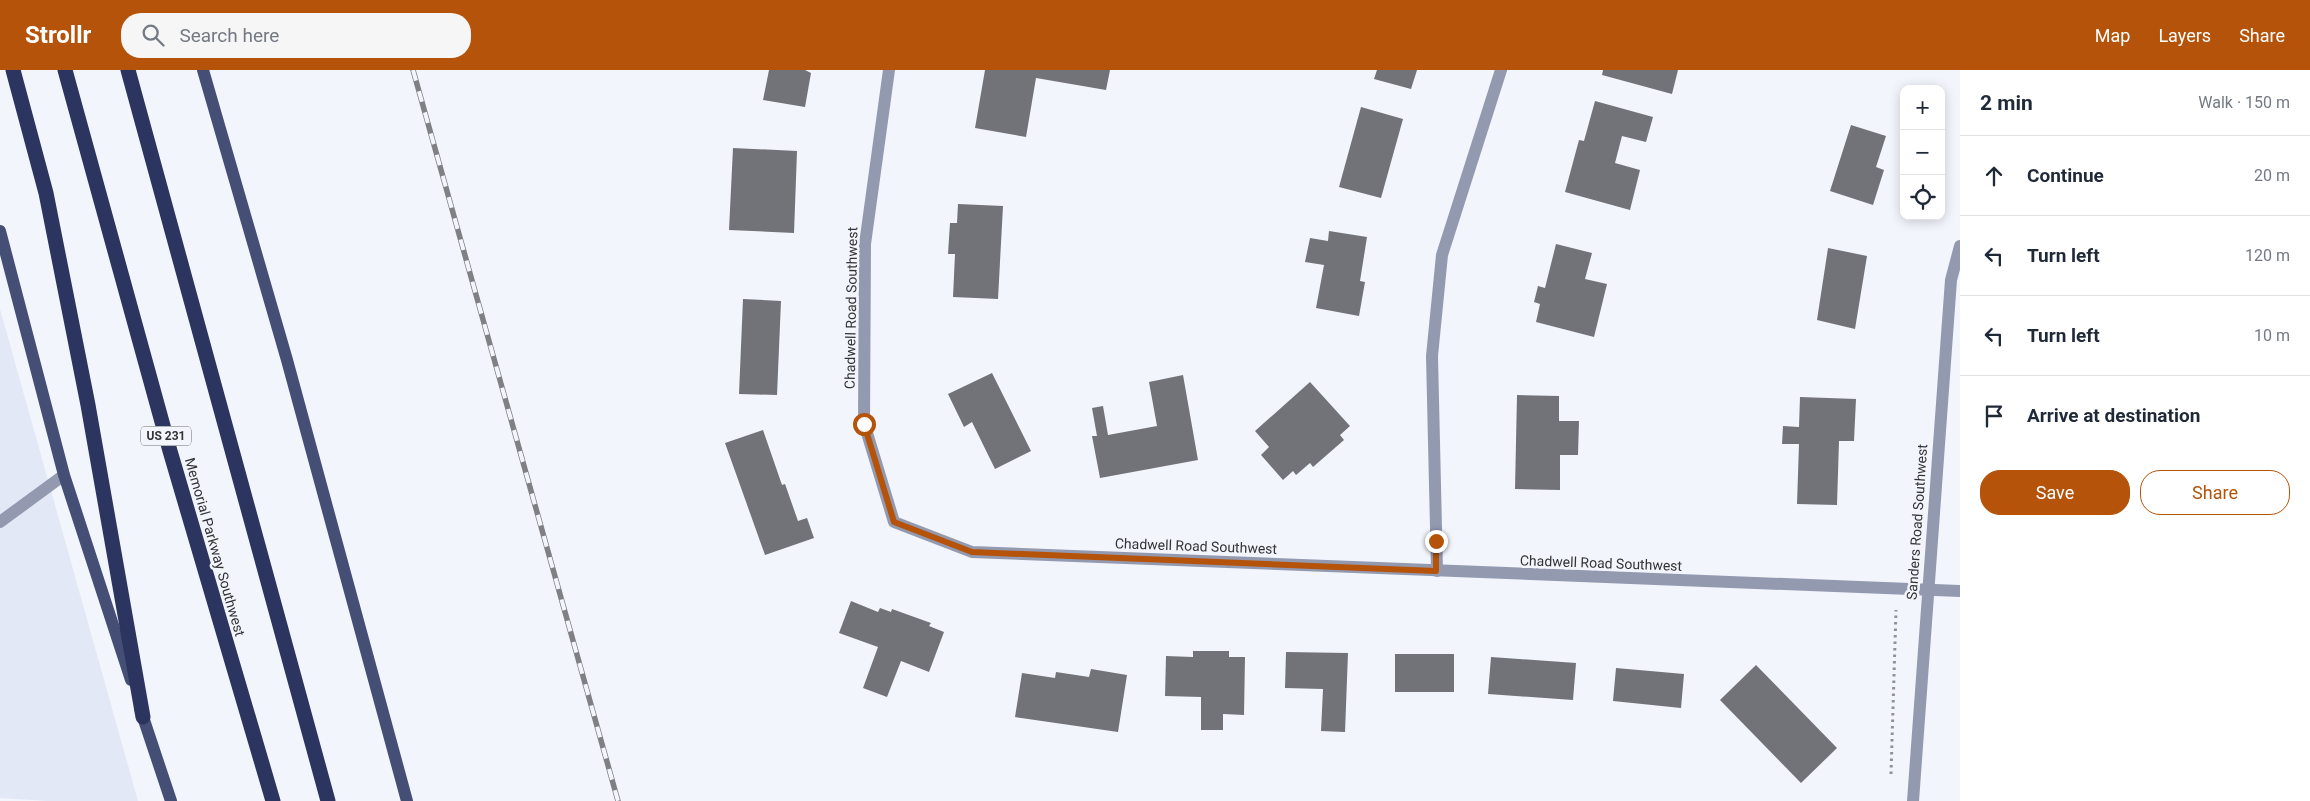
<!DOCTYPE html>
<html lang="en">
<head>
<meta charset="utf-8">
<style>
  :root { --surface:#fff; --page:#f6f6f7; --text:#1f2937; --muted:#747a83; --line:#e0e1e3; --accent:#b45309 }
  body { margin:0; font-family:Roboto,sans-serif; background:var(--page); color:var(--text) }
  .controls { position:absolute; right:15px; top:15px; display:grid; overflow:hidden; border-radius:10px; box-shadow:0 2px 12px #0003 }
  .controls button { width:45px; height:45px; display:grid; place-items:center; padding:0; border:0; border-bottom:1px solid var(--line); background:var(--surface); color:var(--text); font:25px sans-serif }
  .stop { position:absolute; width:15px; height:15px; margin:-11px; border:4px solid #b45309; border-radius:50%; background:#fff }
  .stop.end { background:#b45309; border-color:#fff; box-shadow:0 1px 5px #0008 }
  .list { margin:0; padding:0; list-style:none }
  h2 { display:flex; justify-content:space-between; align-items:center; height:65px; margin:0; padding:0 20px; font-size:21px }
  h2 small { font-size:16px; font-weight:400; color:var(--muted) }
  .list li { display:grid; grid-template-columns:32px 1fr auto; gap:15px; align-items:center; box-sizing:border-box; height:80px; padding:0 20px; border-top:1px solid var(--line) }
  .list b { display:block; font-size:19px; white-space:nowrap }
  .list em { font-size:16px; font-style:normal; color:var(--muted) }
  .actions { display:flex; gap:10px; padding:15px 20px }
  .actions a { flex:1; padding:11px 0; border:1px solid var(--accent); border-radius:20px; text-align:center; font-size:18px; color:var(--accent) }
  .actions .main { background:var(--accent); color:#fff }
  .icon { flex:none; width:28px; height:28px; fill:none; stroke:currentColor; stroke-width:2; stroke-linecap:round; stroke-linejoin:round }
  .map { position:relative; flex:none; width:1960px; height:731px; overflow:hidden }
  header { display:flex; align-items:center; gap:30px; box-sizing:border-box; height:70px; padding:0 25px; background:var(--accent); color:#fff }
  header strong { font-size:24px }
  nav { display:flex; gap:28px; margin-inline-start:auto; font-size:18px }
  .search { width:350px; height:45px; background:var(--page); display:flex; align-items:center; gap:12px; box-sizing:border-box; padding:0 18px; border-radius:20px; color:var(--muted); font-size:19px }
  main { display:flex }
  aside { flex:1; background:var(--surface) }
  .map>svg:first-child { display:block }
  .built { fill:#e3e8f6 }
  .building { fill:#717379 }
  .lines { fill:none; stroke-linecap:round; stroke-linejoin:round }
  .path { stroke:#8f9195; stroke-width:3; stroke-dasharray:2.5 4; stroke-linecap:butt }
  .minor { stroke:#939ab0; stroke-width:12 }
  .major { stroke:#454f75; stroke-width:12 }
  .highway { stroke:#2b3560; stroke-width:15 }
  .rail-casing { stroke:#7f8084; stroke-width:5.5 }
  .rail { stroke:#f3f5fc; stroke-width:4; stroke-dasharray:11; stroke-linecap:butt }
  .route { stroke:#b45309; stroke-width:6 }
  .labels { text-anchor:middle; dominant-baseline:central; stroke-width:5; stroke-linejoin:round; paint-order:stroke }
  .shield { fill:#f3f5fc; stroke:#6c6d71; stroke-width:1 }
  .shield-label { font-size:12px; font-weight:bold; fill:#323335 }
  .street-label { font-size:14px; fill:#323335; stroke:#f3f5fc }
</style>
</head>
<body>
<header>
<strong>Strollr</strong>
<div class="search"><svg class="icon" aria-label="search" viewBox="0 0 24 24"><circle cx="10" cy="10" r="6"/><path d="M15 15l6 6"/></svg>Search here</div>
<nav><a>Map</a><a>Layers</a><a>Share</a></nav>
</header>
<main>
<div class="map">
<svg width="1960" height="731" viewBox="0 0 1960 731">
  <rect width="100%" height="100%" fill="#f3f5fc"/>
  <path class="built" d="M0 239 138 731H48L0 728Z"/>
  <g class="building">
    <path d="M769 0H805L811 3 805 37 763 30Z"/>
    <path d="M985 0H1110L1106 20 1036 8 1026 67 975 58Z"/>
    <path d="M1377 0H1417L1411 19 1374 9Z"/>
    <path d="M1603 0H1678L1672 24 1602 5Z"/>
    <path d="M1595 31 1653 47 1646 72 1622 66 1615 93 1640 100 1630 140 1565 122 1579 70 1584 71Z"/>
    <path d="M1361 37 1403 49 1381 128 1339 117Z"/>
    <path d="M1851 55 1886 66 1876 97 1884 100 1873 135 1830 121Z"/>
    <path d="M733 78 797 81 794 163 729 160Z"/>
    <path d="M958 134 1003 136 998 229 953 227 955 184H948L950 153H957Z"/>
    <path d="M1329 161 1367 167 1360 211 1365 212 1359 246 1316 238 1324 195 1305 192 1310 168 1328 171Z"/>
    <path d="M1556 174 1592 183 1585 209 1607 214 1594 267 1536 252 1540 234 1534 232 1538 216 1545 218Z"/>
    <path d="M1828 178 1867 186 1855 259 1817 250Z"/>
    <path d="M743 229 781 231 777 325 739 324Z"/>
    <path d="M992 303 1031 381 995 399 972 352 964 357 948 324Z"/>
    <path d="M1183 305 1198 390 1100 408 1092 366H1097L1092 338 1103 336 1108 365 1157 356 1149 312Z"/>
    <path d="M1310 312 1350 356 1340 365 1344 370 1313 397 1310 393 1296 405 1293 401 1283 410 1261 385 1269 377 1255 361Z"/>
    <path d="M1517 325 1559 326V351H1579L1578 385H1560V420L1515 419Z"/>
    <path d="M1800 327 1856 329 1854 371H1839L1837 435 1797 434 1799 374H1782L1783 356 1799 357Z"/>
    <path d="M763 360 782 415 785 414 798 451 807 448 814 468 765 485 725 373Z"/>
    <path d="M851 531 878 542 880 538 891 542 892 539 931 553 929 556 944 562 929 602 901 591 887 627 863 618 878 577 839 563Z"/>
    <path d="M1193 581H1229V587H1245L1244 645 1223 644V660H1201V627L1165 626 1166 586 1193 587Z"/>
    <path d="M1286 582 1348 583 1345 662 1321 661 1323 619 1285 618Z"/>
    <rect x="1395" y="584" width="59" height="38"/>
    <path d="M1491 587 1576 593 1573 630 1488 624Z"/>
    <path d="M1756 595 1837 678 1801 713 1720 630Z"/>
    <path d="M1616 598 1684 604 1681 638 1613 631Z"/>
    <path d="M1091 599 1127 605 1118 662 1015 647 1022 603 1055 608 1056 602 1089 607Z"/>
  </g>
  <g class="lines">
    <path class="path" d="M1891 704 1896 540"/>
    <g class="minor">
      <path d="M889 0 865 174 864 353 894 452 972 482 1960 521"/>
      <path d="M0 452 64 405"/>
      <path d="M1437 501 1432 286 1442 185 1501 0"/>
      <path d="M1913 731 1951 210 1960 176"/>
    </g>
    <g class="major">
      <path d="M203 0 287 290 407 731"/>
      <path d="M0 161 64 405 131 610"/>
      <path d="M140 638 171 731"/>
    </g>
    <g class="highway">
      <path d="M13 0 46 123 88 335 143 647"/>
      <path d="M65 0 170 381 273 731"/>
      <path d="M128 0 328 731"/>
    </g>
    <g class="rail-casing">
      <path id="rail" d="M413 0 618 731"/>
    </g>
    <use href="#rail" class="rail"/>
  </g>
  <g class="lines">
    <path class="route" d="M864 354 894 452 972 482 1436 501V471"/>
  </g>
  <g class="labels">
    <rect class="shield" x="141" y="356.5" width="50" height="19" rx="4"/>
    <g class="shield-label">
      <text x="166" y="366">US 231</text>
    </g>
    <g class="street-label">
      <text transform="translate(851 238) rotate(-89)">Chadwell Road Southwest</text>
      <text transform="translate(1917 452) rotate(-86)">Sanders Road Southwest</text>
      <text transform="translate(1196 476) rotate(2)">Chadwell Road Southwest</text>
      <text transform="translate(215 477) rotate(74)">Memorial Parkway Southwest</text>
      <text transform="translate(1601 493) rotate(2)">Chadwell Road Southwest</text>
    </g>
  </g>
</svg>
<div class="controls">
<button>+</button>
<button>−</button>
<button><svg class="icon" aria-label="locate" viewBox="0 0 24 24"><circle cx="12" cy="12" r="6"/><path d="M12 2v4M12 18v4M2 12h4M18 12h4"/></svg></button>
</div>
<div class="stop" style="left:864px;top:354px"></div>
<div class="stop end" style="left:1436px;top:471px"></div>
</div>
<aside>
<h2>2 min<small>Walk · 150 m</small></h2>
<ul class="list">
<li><svg class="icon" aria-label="ahead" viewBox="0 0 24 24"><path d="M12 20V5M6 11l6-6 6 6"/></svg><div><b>Continue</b></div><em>20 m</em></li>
<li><svg class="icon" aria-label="left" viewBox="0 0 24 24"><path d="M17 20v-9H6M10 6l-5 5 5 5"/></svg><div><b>Turn left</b></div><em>120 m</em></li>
<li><svg class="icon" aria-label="left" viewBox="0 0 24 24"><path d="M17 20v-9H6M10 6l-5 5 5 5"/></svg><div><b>Turn left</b></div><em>10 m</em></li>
<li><svg class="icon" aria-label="arrive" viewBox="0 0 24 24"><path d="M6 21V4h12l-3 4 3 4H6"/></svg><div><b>Arrive at destination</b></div></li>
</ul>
<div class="actions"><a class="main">Save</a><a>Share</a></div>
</aside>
</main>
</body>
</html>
